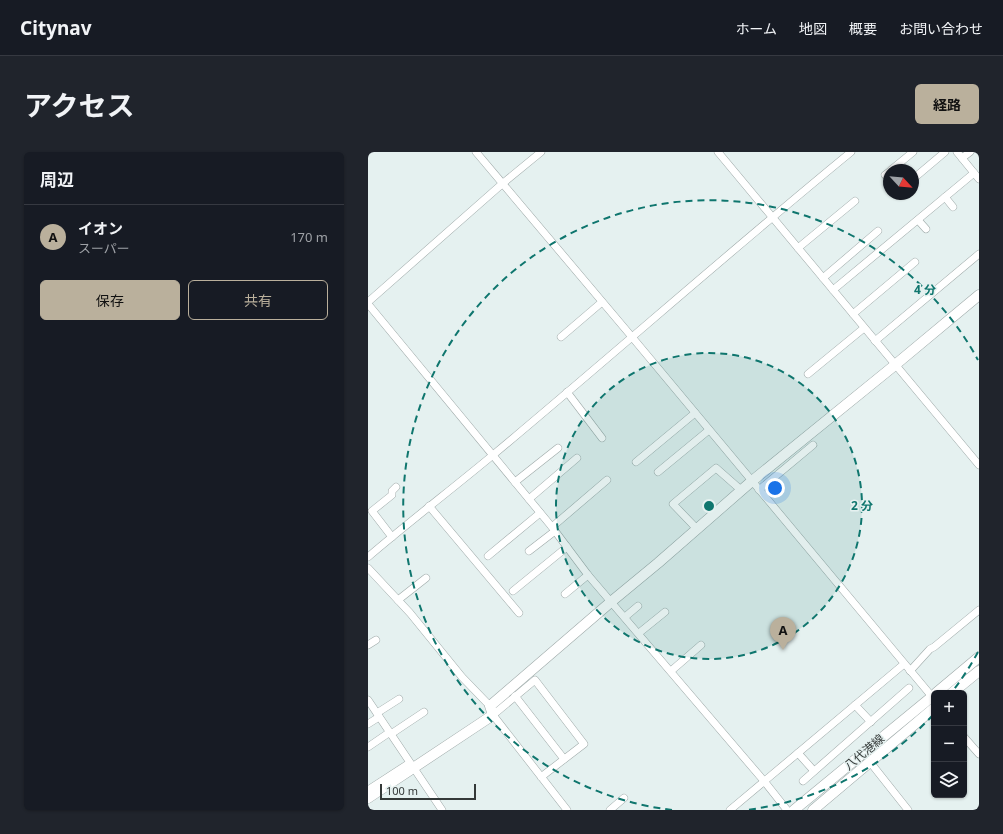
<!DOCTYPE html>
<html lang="ja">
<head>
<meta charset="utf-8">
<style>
  :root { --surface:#171b24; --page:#20242c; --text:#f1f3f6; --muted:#9ea1a6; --line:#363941; --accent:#bab09c }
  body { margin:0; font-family:"Noto Sans","Noto Sans JP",sans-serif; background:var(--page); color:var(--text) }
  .controls { position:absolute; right:12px; bottom:12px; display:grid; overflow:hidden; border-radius:6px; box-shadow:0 1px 3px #0004 }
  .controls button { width:36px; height:36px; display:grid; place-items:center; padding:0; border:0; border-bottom:1px solid var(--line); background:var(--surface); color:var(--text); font:20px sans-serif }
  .compass { position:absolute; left:515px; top:12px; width:36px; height:36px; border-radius:50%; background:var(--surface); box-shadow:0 1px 3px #0004; rotate:116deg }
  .scale { position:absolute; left:12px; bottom:10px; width:96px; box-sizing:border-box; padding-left:4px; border:2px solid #343938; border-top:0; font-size:11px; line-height:14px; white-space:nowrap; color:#343938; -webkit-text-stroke:3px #e5f1f0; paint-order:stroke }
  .you { position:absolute; left:407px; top:336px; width:14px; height:14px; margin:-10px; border:3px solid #fff; border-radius:50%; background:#1a73e8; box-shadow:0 0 0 6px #1a73e833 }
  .badge { display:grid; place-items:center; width:26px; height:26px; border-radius:50%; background:var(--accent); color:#111; font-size:13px; font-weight:700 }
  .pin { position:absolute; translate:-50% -33px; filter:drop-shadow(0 1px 2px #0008) }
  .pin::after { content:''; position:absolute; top:21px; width:14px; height:12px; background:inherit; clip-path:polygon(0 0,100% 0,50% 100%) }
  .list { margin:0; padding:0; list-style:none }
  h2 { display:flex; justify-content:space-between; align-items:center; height:52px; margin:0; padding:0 16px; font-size:17px }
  h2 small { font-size:13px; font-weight:400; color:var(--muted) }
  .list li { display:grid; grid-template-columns:26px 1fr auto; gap:12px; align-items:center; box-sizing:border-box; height:64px; padding:0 16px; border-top:1px solid var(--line) }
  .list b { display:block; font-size:15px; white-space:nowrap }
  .list p { margin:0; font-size:13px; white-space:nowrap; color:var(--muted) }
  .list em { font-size:13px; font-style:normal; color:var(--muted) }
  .actions { display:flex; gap:8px; padding:12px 16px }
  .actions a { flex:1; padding:9px 0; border:1px solid var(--accent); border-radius:6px; text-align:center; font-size:14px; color:var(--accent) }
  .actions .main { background:var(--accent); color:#111 }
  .icon { flex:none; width:22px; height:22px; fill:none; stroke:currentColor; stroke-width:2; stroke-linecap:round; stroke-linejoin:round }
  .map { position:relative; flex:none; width:611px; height:658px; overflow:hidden; border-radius:6px }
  header { display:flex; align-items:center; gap:24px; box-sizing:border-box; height:56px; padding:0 20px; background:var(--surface); border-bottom:1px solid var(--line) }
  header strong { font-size:19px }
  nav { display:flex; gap:22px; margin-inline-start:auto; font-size:14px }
  .intro { display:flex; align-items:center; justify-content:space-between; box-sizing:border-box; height:96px; padding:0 24px }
  h1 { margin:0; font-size:28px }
  .button { padding:10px 18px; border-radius:6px; background:var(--accent); color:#111; font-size:14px; font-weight:700 }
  main { display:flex; gap:24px; padding:0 24px }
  aside { flex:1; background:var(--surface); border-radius:6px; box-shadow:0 1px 3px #0004 }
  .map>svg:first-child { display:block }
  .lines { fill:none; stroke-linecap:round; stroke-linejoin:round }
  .street-casing { stroke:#9ea9a8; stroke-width:8 }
  .secondary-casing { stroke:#9ea9a8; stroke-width:11 }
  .street { stroke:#fff; stroke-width:7 }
  .secondary { stroke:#fff; stroke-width:10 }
  .ring { fill:none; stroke:#0f766e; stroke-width:2; stroke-dasharray:7 5 }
  .labels { text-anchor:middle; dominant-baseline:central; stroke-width:3; stroke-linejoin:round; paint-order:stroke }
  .street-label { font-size:12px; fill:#343938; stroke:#e5f1f0 }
  .centre { fill:#0f766e; stroke:#e5f1f0; stroke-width:2 }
  .ring-label { font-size:12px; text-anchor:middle; font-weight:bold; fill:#0f766e; stroke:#e5f1f0; stroke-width:3; stroke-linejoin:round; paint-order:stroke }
</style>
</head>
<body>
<header>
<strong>Citynav</strong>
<nav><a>ホーム</a><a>地図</a><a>概要</a><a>お問い合わせ</a></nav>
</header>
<div class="intro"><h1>アクセス</h1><a class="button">経路</a></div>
<main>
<aside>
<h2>周辺<small></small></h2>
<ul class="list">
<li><span class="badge">A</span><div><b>イオン</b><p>スーパー</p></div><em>170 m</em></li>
</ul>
<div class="actions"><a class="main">保存</a><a>共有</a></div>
</aside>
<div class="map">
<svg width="611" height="658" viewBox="0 0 611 658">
  <rect width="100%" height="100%" fill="#e5f1f0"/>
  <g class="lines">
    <g class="street-casing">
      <g id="street">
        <path d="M108 0 264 185 566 547"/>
        <path d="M350 0 611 313"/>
        <path d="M589 0 611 27"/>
        <path d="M594 6 602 0"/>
        <path d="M523 18 545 0"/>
        <path d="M517 23 521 20"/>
        <path d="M545 27 577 0"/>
        <path d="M577 45 585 55"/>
        <path d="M550 68 558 77"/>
        <path d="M430 96 487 49"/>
        <path d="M455 126 510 79"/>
        <path d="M465 138 606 21"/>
        <path d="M0 150 134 32 173 0"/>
        <path d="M0 152 184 375 220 423 396 629 419 658"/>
        <path d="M485 162 547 110"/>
        <path d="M193 185 234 150"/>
        <path d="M507 189 611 102"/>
        <path d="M440 222 496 176"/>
        <path d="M199 240 234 286"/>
        <path d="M268 310 327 261"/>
        <path d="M290 320 341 278"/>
        <path d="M147 330 190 296"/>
        <path d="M391 338 445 293"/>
        <path d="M161 347 209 306"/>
        <path d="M61 354 151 461"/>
        <path d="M184 375 239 328"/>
        <path d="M329 377 305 352 348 316 373 338"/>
        <path d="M24 385 4 359 24 343V339L28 335"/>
        <path d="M161 399 187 379"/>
        <path d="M120 404 172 361"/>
        <path d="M0 405C41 370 84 337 125 303 245 203 362 99 483 0"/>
        <path d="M0 416 42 461 94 525 122 554"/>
        <path d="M145 439 199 395"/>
        <path d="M197 442 220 423"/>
        <path d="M30 448 58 426"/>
        <path d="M257 465 270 454"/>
        <path d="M271 481 297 460"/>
        <path d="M0 493 8 488"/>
        <path d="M303 519 333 493"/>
        <path d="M542 519 562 497 566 495 611 458"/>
        <path d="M147 544 196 607"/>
        <path d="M0 548 74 658"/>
        <path d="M487 553 503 570"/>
        <path d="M9 561 31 547"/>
        <path d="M0 572 11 565"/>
        <path d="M23 582 56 560"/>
        <path d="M596 585 611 602"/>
        <path d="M0 595 22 580"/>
        <path d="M430 601 446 619"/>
        <path d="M502 610 540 658"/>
        <path d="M173 625 216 592 167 528 125 563 199 658"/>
        <path d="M435 629 541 536"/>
        <path d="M0 638 40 612"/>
        <path d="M242 658 256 646"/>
        <path d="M362 658 536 512"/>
      </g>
    </g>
    <g class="secondary-casing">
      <g id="secondary">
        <path d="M568 541 611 505"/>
        <path d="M584 541 611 519"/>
        <path d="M0 646 125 563 122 554 244 449 290 411 384 329 527 213 611 143"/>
        <path d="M426 658 566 543"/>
        <path d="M445 658 566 556"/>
      </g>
    </g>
    <use href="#street" class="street"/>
    <use href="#secondary" class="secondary"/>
  </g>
  <circle cx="341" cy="354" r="153" fill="#0f766e" fill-opacity=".12"/>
  <g class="ring">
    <circle cx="341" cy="354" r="153"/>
    <path d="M610 500A306 306 0 0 1 584 540M565 563A306 306 0 0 1 378 658M304 658A306 306 0 1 1 610 208"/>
  </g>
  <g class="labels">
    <g class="street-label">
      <text transform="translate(496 600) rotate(-40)">八代港線</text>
    </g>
  </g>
  <circle cx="341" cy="354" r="6" class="centre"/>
  <g class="ring-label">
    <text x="557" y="142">4 分</text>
    <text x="494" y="358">2 分</text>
  </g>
</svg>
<div class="controls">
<button>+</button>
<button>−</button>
<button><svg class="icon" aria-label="layers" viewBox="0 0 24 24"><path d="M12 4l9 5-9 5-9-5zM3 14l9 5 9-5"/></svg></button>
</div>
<svg class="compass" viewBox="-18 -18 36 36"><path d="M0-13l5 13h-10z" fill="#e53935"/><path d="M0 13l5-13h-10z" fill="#9ea1a6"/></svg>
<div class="scale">100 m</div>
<div class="you"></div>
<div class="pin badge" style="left:415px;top:498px">A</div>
</div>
</main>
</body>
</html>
